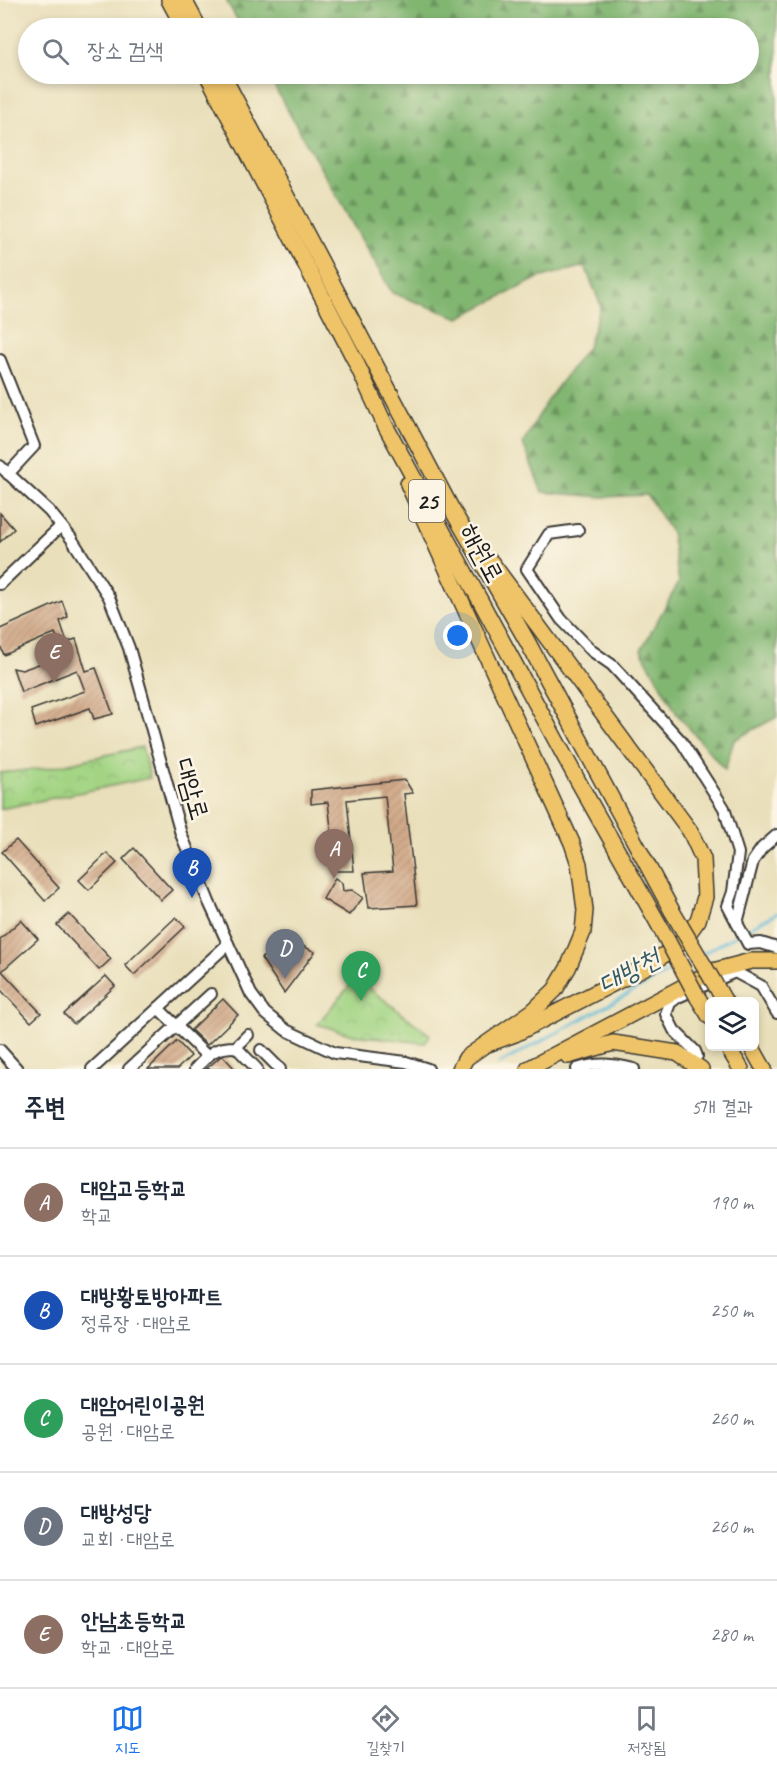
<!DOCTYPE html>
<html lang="ko">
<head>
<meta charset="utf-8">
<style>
  :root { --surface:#fff; --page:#f6f6f7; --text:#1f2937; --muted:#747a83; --line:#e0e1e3; --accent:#1a73e8 }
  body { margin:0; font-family:Caveat,"Poor Story",sans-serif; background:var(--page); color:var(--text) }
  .controls { position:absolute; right:18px; bottom:18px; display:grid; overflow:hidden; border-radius:9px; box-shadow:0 3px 9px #0003 }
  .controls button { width:54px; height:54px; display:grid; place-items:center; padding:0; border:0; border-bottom:2px solid var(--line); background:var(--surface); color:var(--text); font:30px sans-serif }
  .you { position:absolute; left:458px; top:636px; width:21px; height:21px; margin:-15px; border:4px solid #fff; border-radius:50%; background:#1a73e8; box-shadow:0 0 0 9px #1a73e833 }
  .badge { display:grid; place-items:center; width:39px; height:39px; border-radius:50%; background:var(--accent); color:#fff; font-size:20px; font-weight:700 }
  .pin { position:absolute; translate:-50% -50px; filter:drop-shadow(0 2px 3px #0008) }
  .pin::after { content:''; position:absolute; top:32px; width:21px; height:18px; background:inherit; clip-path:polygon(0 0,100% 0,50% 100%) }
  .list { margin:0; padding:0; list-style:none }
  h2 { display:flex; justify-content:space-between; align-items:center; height:78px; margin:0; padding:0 24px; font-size:26px }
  h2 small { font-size:20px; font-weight:400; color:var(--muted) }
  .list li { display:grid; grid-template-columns:39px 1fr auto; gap:18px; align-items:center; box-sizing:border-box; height:108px; padding:0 24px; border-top:2px solid var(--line) }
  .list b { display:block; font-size:22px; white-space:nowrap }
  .list p { margin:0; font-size:20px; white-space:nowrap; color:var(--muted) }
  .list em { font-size:20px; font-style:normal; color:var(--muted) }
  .icon { flex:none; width:33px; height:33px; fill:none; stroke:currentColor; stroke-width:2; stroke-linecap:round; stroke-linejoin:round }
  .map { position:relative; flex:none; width:777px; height:1069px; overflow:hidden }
  .search { position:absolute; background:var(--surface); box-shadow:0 3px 9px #0003; left:18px; right:18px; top:18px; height:66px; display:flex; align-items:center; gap:15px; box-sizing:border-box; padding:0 21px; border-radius:33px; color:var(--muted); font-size:22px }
  .sheet { height:618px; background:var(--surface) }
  nav { display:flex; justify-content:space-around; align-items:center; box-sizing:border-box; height:84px; border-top:2px solid var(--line); background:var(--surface); font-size:16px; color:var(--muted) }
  nav a { display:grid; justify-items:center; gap:3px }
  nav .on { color:var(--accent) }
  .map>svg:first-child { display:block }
  .forest { fill:url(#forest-firs); stroke:#4e6946; stroke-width:1.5 }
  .park { fill:url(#park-crowns); stroke:#5f7850; stroke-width:1.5 }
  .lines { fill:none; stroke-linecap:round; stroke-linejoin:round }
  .stream { stroke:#58b6d6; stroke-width:3 }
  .building { fill:url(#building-hatch) }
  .minor-casing { stroke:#3b3934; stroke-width:14 }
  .highway-casing { stroke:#3b3934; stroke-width:18 }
  .minor { stroke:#fff; stroke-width:10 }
  .highway { stroke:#efc469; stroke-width:15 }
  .highway-bridge-casing { stroke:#3b3934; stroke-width:18; stroke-linecap:butt }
  .highway-bridge { stroke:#efc469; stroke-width:15 }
  .labels { text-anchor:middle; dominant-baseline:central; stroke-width:5; stroke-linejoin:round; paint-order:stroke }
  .shield { fill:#fcf5e5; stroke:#5f5d58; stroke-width:1.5 }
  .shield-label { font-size:24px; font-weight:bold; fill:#1c1c1c }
  .street-label { font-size:26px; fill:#1c1c1c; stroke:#fcf5e5 }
  .water-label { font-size:27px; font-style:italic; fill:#345a66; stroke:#fcf5e5 }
</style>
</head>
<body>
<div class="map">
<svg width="777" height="1069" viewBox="0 0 777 1069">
  <defs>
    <pattern id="forest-firs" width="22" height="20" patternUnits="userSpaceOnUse" patternTransform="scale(1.5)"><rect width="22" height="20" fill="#81b671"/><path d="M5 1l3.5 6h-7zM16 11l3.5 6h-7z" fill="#69935c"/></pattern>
    <pattern id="park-crowns" width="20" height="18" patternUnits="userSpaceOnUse" patternTransform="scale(1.5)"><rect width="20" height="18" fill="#a2d483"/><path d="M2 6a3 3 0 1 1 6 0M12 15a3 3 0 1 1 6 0" fill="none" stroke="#8bb571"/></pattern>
    <pattern id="building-hatch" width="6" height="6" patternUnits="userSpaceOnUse" patternTransform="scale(1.5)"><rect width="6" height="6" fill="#d0a786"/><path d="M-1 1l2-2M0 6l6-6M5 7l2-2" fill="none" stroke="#b28f73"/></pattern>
  </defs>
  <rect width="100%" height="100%" fill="#fcf5e5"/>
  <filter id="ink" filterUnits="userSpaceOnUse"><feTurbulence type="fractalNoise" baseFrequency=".0167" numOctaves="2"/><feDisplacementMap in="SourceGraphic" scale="12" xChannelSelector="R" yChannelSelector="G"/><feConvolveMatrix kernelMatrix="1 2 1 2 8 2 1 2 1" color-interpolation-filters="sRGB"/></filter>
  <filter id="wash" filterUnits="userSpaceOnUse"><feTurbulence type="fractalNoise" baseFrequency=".008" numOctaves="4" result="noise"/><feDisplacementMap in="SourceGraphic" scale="24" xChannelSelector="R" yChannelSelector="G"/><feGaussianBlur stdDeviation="1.35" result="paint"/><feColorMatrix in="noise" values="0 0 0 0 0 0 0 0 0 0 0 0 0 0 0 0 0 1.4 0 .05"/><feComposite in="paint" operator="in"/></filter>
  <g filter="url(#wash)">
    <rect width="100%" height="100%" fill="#e9dfba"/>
    <path class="forest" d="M226 0H777V717L734 740 725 770 677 714 641 650 679 582 671 532 647 495 603 497 542 492 523 443 547 401 588 346 601 306 585 266 538 278 459 318 392 293 267 74H748V28H242Z"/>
    <g class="park">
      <path d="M142 747 150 778 0 809V773L48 768Z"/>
      <path d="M356 978 430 1035 425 1043 353 1035 317 1024Z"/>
    </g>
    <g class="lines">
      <g class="stream">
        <path d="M744 931 777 913"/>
        <path d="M702 954 738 934"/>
        <path d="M499 1064 678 967"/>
      </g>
    </g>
    <g id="blocks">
      <g class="building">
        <path d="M0 513 14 529 0 542Z"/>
        <path d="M62 601 68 617 60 621 67 642 76 639 86 671 96 668 113 714 94 719 90 708 36 727 31 710 85 691 77 670 21 692 13 668 22 670 47 661 45 654 62 648 55 633 4 655 0 645V629Z"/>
        <path d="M405 780 413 793 404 794 417 905 369 908 364 873 393 871 385 796 347 800 354 871H336L328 802 311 804V790Z"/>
        <path d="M16 840 59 888 45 901 2 852Z"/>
        <path d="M134 848 172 890 161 900 123 859Z"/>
        <path d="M107 853 117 863 89 890 79 880Z"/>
        <path d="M335 878 342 883 343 891 352 890 363 898 349 915 323 899Z"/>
        <path d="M69 914 111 959 99 970 57 925Z"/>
        <path d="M176 917 185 927 134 975 125 965Z"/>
        <path d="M21 920 38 939 2 971 41 1013 31 1022 0 989V939Z"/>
        <path d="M297 943 315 952 284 993 261 958 270 953 290 954Z"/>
        <path d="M106 976 115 986 74 1024 64 1014Z"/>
        <path d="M223 999 238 1015 207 1045 191 1030Z"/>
        <path d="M177 1041 191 1056 177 1069H148Z"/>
        <path d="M223 1056 235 1069H206L220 1057Z"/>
      </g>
    </g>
  </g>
  <g filter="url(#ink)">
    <use href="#blocks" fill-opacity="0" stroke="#3b3934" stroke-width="1.5"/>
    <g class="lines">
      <g class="minor-casing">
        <g id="minor">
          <path d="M0 360 34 446 8 474"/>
          <path d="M0 466 49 511 71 538 109 597 129 648 181 834 209 902 251 994 265 1013 286 1030 335 1053 406 1062 428 1069"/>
          <path d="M578 530 549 534 527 569 561 619 592 651 612 665 681 741 724 808 738 853 733 892 728 906 748 944 761 943 777 948"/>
          <path d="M0 584 61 526"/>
          <path d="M737 923 753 861 762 848 777 835"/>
          <path d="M158 1008 207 1056"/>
          <path d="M236 1047 257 1069"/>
          <path d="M0 1050 17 1069"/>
          <path d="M261 1050 280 1069"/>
          <path d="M697 1056 695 1051 674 1030 666 1014 670 1003 678 997 735 972 761 986 777 1013"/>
          <path d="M92 1069 228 944"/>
          <path d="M129 1069 211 994"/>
          <path d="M195 1069C210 1053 214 1047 236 1047L248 1035"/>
          <path d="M577 1069C597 1062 613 1064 634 1069"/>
        </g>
      </g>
      <g class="highway-casing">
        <g id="highway">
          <path d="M169 0 184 28"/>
          <path d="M184 0 199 28"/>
          <path d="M207 74 354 358 385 425 578 781 658 923"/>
          <path d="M222 74 451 508 527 641 672 911"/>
          <path d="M408 484 572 843 579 864 585 910 583 932 568 968 555 990 533 1011 466 1058 460 1069"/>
          <path d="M716 986 725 1002"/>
          <path d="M698 998 710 1017"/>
          <path d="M485 1045 515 1034 651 964 682 942 698 920 705 897 703 859 690 831 491 562"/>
          <path d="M727 1046 741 1069"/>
          <path d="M751 1046 764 1069"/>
          <path d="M568 1056 613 1043 677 1053 701 1069"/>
          <path d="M528 1069 713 971 751 961H777"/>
        </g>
      </g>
      <use href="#minor" class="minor"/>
      <use href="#highway" class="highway"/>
      <g class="highway-bridge-casing">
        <g id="highway-bridge">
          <path d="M672 911 716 986"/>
          <path d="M658 923 698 998"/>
        </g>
      </g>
      <use href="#highway-bridge" class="highway-bridge"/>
    </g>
  </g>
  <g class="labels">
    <rect class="shield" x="409" y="480" width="36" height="42" rx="4.5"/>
    <g class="shield-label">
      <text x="427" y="501">25</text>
    </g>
    <g class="street-label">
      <text transform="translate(482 553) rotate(62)">해원로</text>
      <text transform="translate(192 789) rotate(74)">대암로</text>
    </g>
    <g class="water-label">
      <text transform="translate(629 971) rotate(-28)">대방천</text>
    </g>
  </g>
</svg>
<div class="controls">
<button><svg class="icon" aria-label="layers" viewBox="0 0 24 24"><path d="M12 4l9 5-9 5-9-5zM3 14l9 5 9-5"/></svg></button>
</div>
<div class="you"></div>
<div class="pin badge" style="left:334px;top:879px;background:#8d6e63">A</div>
<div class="pin badge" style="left:192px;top:898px;background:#1a4fb4">B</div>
<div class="pin badge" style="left:361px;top:1001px;background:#2e9e5b">C</div>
<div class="pin badge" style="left:285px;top:979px;background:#6b7280">D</div>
<div class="pin badge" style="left:54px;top:683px;background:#8d6e63">E</div>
<div class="search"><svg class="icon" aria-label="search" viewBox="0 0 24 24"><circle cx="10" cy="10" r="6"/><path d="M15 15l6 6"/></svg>장소 검색</div>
</div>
<section class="sheet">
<h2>주변<small>5개 결과</small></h2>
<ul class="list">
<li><span class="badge" style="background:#8d6e63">A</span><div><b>대암고등학교</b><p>학교</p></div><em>190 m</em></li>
<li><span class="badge" style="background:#1a4fb4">B</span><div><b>대방황토방아파트</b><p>정류장 · 대암로</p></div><em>250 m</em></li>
<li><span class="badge" style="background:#2e9e5b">C</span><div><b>대암어린이공원</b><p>공원 · 대암로</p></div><em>260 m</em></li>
<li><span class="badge" style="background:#6b7280">D</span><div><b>대방성당</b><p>교회 · 대암로</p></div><em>260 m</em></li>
<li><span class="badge" style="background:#8d6e63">E</span><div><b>안남초등학교</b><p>학교 · 대암로</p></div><em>280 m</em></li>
</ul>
</section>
<nav>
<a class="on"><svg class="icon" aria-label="map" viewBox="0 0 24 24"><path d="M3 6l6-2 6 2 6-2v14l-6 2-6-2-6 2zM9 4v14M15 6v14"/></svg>지도</a>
<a><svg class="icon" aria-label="directions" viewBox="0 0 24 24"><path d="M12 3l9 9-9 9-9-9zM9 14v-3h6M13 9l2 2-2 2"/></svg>길찾기</a>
<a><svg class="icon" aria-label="saved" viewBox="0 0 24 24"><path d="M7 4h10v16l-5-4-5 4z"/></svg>저장됨</a>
</nav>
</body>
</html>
